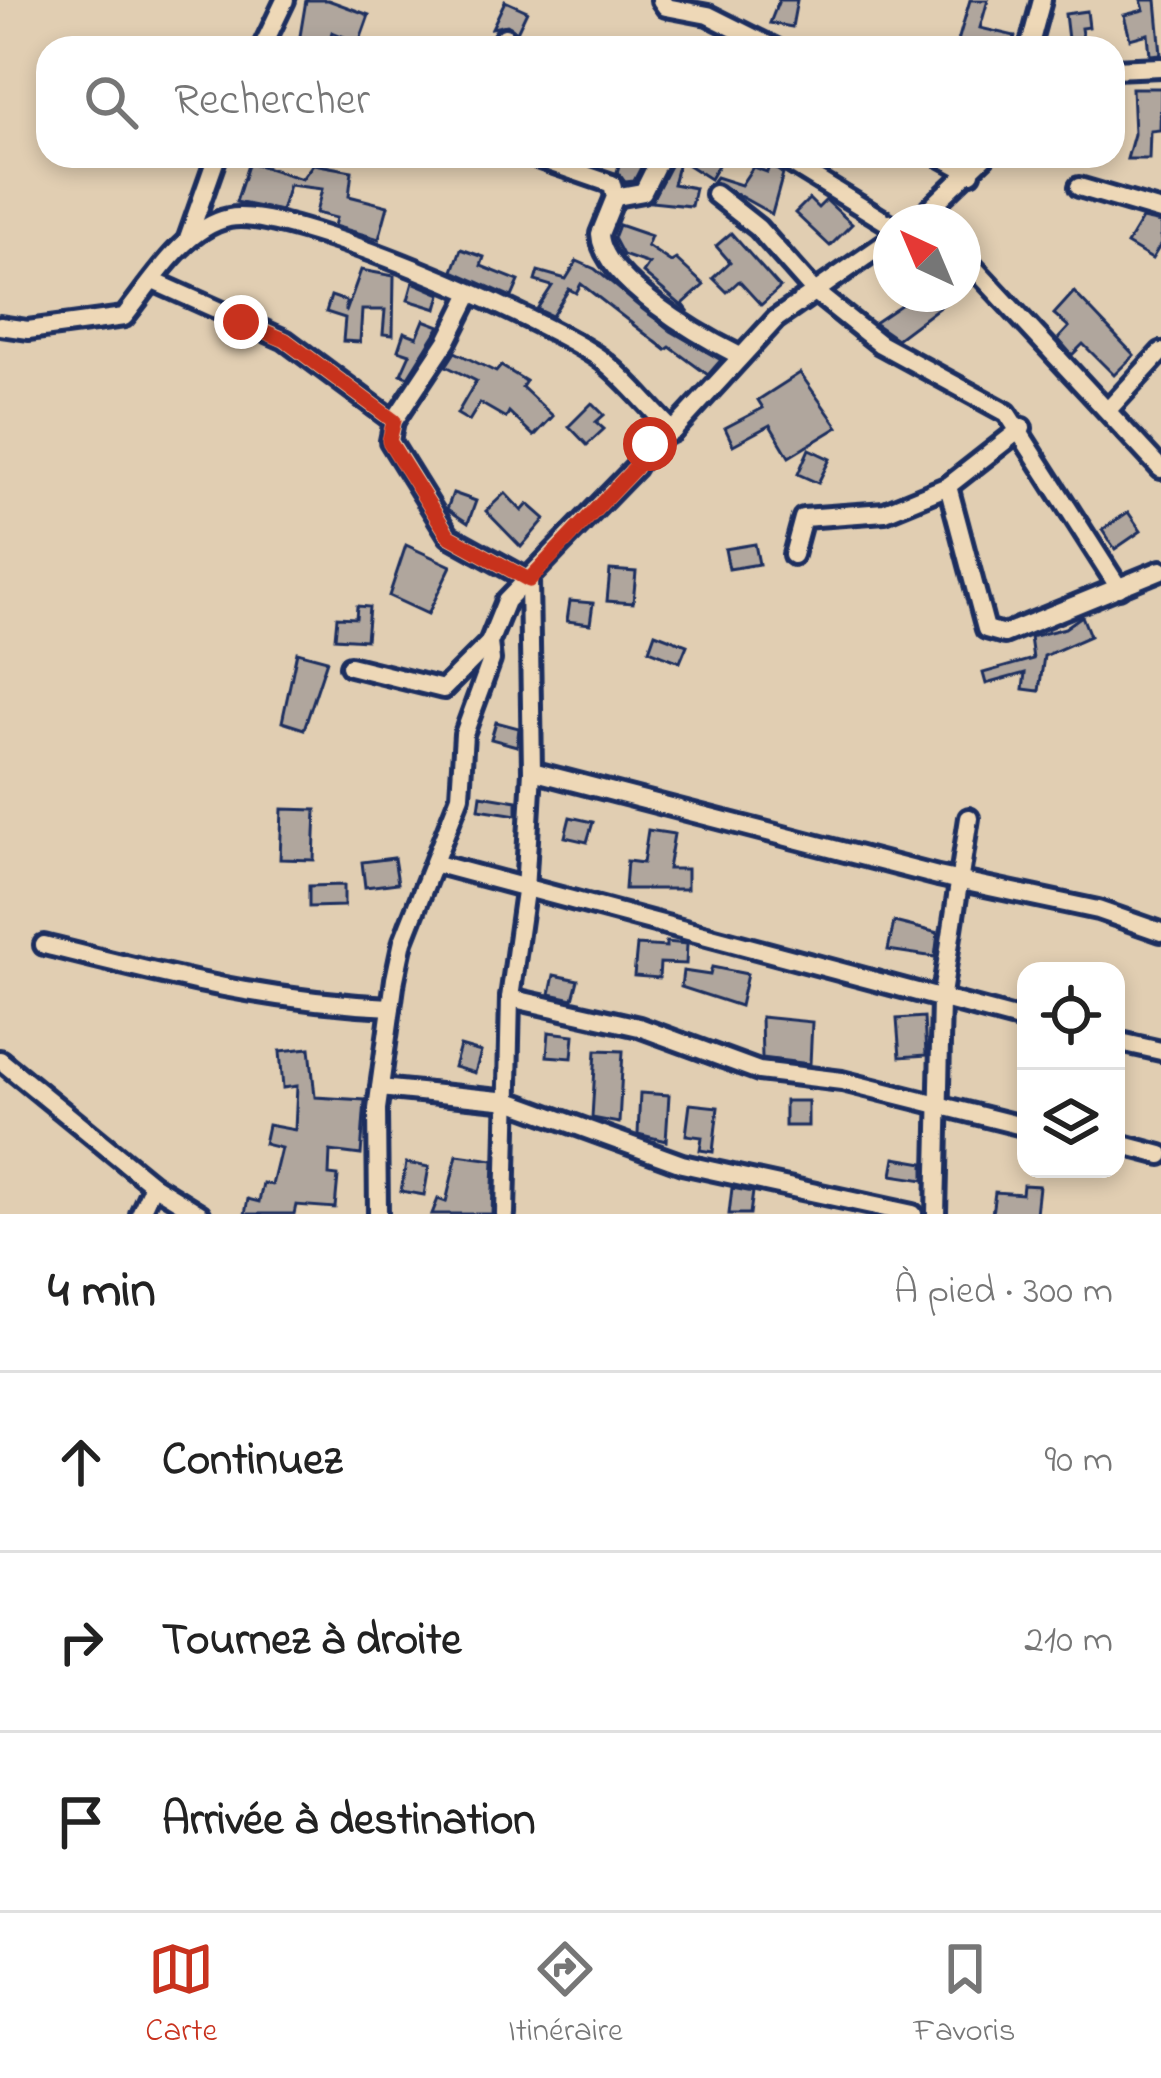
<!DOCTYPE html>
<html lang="fr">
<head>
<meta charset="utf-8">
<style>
  :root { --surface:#fff; --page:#f6f6f6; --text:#222; --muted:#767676; --line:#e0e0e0; --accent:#c8321e }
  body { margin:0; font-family:"Indie Flower",sans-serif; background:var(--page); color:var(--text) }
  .controls { position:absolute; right:36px; bottom:36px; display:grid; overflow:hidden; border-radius:24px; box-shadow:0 6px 18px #0003 }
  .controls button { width:108px; height:108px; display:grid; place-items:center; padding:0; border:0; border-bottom:3px solid var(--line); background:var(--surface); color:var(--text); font:60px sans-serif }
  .compass { position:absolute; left:873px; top:204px; width:108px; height:108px; border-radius:50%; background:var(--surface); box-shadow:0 6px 18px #0003; rotate:316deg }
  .stop { position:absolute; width:36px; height:36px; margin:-27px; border:9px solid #c8321e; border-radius:50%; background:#fff }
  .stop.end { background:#c8321e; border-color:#fff; box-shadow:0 3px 12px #0008 }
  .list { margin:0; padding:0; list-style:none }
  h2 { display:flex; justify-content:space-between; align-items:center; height:156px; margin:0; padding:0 48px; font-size:51px }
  h2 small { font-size:39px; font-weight:400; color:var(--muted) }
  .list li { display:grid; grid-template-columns:78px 1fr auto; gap:36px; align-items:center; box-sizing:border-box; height:180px; padding:0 48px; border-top:3px solid var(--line) }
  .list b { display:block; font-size:45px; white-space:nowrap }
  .list em { font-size:39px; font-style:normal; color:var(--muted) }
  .icon { flex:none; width:66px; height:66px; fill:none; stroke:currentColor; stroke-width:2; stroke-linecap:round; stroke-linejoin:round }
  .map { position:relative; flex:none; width:1161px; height:1214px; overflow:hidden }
  .search { position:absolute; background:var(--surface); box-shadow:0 6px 18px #0003; left:36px; right:36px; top:36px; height:132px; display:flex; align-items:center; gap:30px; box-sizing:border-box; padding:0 42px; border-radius:36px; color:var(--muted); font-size:45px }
  .sheet { height:696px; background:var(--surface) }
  nav { display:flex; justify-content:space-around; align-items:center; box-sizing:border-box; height:168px; border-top:3px solid var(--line); background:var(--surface); font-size:33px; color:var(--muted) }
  nav a { display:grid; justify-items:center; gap:6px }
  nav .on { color:var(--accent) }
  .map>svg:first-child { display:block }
  .building { fill:#b0a69d; stroke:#1b2f5e; stroke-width:3 }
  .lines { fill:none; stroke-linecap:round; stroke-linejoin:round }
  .minor-casing { stroke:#1b2f5e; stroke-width:26 }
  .minor { stroke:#eed8b7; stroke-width:16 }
  .route { stroke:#c8321e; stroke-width:15 }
</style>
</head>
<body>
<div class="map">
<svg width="1161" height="1214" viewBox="0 0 1161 1214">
  <rect width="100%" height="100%" fill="#e1ceb2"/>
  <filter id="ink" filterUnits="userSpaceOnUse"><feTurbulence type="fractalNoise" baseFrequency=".00833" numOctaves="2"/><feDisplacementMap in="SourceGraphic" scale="24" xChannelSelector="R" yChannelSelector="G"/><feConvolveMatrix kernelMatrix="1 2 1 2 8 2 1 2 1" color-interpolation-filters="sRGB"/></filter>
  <g filter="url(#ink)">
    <g class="building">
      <path d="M306 0H328L369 15 359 43 332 32 327 48H298Z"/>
      <path d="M779 0H797L792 27 770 23Z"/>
      <path d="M970 0H988L980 28 1015 36 1012 48H956Z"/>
      <path d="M1141 0H1156L1161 54 1150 55 1148 34 1130 39 1124 15 1144 10Z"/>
      <path d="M505 1 527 11 517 32 507 25 492 28Z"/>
      <path d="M1087 11 1089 27 1081 28 1084 47 1069 48 1065 14Z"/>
      <path d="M1132 88H1161L1160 130 1150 131 1149 159H1127L1134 134Z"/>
      <path d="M622 156H647L634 181 625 182 617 172Z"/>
      <path d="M674 156H714L721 160 710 179Z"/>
      <path d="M673 160 679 162 673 184 695 188 691 206 651 202Z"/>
      <path d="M249 162 302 179 313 164 352 171 349 196 388 206 379 239 334 226 336 218 316 213 322 189 289 185 281 211 236 202Z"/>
      <path d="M770 164 783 174 772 214 713 181 716 177 741 185 753 167 767 172Z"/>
      <path d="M809 199 818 208 826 200 852 224 830 246 795 213Z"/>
      <path d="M1142 219 1161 223V244L1152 259 1127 244Z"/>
      <path d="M619 225 651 236 647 246 671 262 676 259 704 285 683 304 689 312 643 273 649 264 623 255 614 238Z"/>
      <path d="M731 233 780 288 761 305 739 281 727 292 713 278 730 262 716 246Z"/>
      <path d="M461 249 484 257 481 266 519 281 512 297 453 271Z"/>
      <path d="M577 261 595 269 671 331 721 360 708 375 670 347 666 350 581 284 576 293 569 289 552 316 537 309 552 286 535 281 538 271 566 279Z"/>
      <path d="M361 270 394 276 393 335 383 334 385 310H362L360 342 343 341 345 318 326 312 331 296 346 301V312Z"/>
      <path d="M413 282 441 294 437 309 408 300Z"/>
      <path d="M1074 292 1134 355 1114 375 1083 344 1072 355 1058 339 1069 327 1054 314Z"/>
      <path d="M917 294H957L897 339 874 323Z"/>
      <path d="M424 320 440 326 408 377 401 374 410 354 398 350 404 332 417 337Z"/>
      <path d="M455 352 496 372 501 366 526 381 522 387 553 416 534 436 509 412 506 418 480 403 469 421 457 414 476 381 446 366Z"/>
      <path d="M800 373 838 427 789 457 770 425 733 445 725 428 763 408 758 400Z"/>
      <path d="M592 403 604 415 596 422 604 429 587 445 569 426Z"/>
      <path d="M809 449 830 459 818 483 798 474Z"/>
      <path d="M453 493 476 501 468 523 447 509Z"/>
      <path d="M505 493 522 511 528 504 545 519 521 547 486 511Z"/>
      <path d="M1128 512 1141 531 1115 549 1102 530Z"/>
      <path d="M755 544 759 564 729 569 725 549Z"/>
      <path d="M406 545 451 566 428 614 389 596Z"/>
      <path d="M610 570 636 572 633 603 607 601Z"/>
      <path d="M570 601 593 603 590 624 567 621Z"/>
      <path d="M357 606 369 607 366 640 335 638 337 617 356 618Z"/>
      <path d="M1082 616 1090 636 1044 656 1039 691 1023 689 1025 673 986 684 983 673 1033 659 1030 637 1065 628Z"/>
      <path d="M655 633 687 645 680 662 649 650Z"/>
      <path d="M297 652 327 660 304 729 282 722Z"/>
      <path d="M496 722 519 728 517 746 491 739Z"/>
      <path d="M481 795 517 801V815L479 809Z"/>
      <path d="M282 809 316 810 314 860 280 859Z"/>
      <path d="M570 817 593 822 587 842 565 837Z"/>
      <path d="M648 830 674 834 668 869H687V889H625L627 861 643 863Z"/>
      <path d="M394 858 398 883 365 887 362 862Z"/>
      <path d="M344 885V906L309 907V886Z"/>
      <path d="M894 922 938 933 935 957 888 950Z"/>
      <path d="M666 942 687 944 686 964 660 963 659 978 634 976 637 945 666 947Z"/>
      <path d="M712 967 747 974 740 1006 681 987 683 971 710 975Z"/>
      <path d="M554 975 578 980 573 999 550 994Z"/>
      <path d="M761 1017 812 1022 810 1064 762 1058Z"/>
      <path d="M924 1017 926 1055 900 1057 897 1019Z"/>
      <path d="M549 1032 574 1035 572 1058 547 1056Z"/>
      <path d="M460 1046 481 1052 475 1073 454 1067Z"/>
      <path d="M310 1048 315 1097 365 1100 361 1155 330 1151 329 1175 338 1176 335 1208 296 1205 294 1214H245L248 1199 259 1202 263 1183 272 1185 281 1148 264 1144 268 1125 295 1130 297 1086 283 1088 280 1051Z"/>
      <path d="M596 1050 623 1051 619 1123 592 1118Z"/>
      <path d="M640 1093 669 1095 666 1141 638 1134Z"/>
      <rect x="785" y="1101" width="23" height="25"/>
      <path d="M690 1104 718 1107 713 1152 700 1150 702 1137 686 1135Z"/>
      <path d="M457 1155 494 1160 492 1214H432L438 1199 446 1202Z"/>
      <path d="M895 1158 924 1163V1180L892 1175Z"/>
      <path d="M406 1163 429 1167 424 1195 401 1191Z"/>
      <path d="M1023 1185 1039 1186 1036 1214H992L995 1192 1022 1194Z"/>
      <path d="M732 1188 753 1192 750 1214H729Z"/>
    </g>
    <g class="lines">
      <g class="minor-casing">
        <g id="minor">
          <path d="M661 0 666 7 708 15 774 48"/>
          <path d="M262 48 285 0"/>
          <path d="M497 48 505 37"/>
          <path d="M1029 48 1042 0"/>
          <path d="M1113 69 1161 67"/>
          <path d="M531 156 612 184 615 197 600 234C602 280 700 336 738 355"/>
          <path d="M779 156 891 225"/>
          <path d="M940 156 971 173"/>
          <path d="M1079 187 1161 211"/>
          <path d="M715 194 758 228 814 291 880 344 1007 413 1119 588"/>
          <path d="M615 197 643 192 661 156"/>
          <path d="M916 222 985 156"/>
          <path d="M187 241 217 156"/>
          <path d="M963 256 1161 469"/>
          <path d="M153 281 285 340 394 421"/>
          <path d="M470 295 447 341 394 421 390 441 449 536 529 580 532 771 525 891 510 998 505 1214"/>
          <path d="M0 326 28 330 124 317C151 284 183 228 229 218 285 205 550 321 602 360 628 380 649 408 673 431"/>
          <path d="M1108 410 1161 352"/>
          <path d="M1022 428 948 486 986 629 1004 634 1161 570"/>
          <path d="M793 555 803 518 885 512 948 486"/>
          <path d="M350 666 443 689 489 643"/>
          <path d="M532 771 938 876 1098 910 1161 932"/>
          <path d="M437 864 1026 1021"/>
          <path d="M44 945C168 976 263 1001 391 1007"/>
          <path d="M510 998 639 1027 759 1071 842 1081 1026 1127"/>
          <path d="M1116 1041 1161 1051"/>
          <path d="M0 1060 153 1185 200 1214"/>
          <path d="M380 1088 509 1101 682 1164 913 1214"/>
          <path d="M1116 1143 1161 1155"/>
          <path d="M140 1214 153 1185"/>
          <path d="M378 1214 377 1109 395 979 403 941 460 796 464 734 491 660 489 643 506 601 635 468 650 444 673 431 776 319 891 239"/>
          <path d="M936 1214 941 1001 969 818"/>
        </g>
      </g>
      <use href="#minor" class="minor"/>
    </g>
  </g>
  <g class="lines" filter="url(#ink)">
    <path class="route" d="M241 322 285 340 394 421 389 441 449 536 529 580 635 468 650 444"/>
  </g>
</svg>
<div class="controls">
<button><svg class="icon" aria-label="locate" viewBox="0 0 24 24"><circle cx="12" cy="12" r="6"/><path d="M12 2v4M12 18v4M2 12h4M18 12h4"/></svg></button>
<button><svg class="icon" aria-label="layers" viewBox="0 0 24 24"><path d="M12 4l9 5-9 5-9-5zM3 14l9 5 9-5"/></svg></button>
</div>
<svg class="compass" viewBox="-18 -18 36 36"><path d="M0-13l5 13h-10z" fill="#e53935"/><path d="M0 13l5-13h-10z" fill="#767676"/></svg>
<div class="stop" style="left:650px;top:444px"></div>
<div class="stop end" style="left:241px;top:322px"></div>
<div class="search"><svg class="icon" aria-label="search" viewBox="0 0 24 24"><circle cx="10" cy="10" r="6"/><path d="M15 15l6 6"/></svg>Rechercher</div>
</div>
<section class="sheet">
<h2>4 min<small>À pied · 300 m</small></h2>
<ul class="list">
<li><svg class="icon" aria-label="ahead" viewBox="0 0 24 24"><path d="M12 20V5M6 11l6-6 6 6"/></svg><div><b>Continuez</b></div><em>90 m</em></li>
<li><svg class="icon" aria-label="right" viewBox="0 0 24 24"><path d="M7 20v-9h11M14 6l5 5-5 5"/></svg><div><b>Tournez à droite</b></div><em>210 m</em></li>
<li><svg class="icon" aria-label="arrive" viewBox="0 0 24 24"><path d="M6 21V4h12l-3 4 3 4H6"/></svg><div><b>Arrivée à destination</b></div></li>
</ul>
</section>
<nav>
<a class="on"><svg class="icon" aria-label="map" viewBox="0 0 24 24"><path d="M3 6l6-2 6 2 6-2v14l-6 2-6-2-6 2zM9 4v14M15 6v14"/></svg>Carte</a>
<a><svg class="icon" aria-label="directions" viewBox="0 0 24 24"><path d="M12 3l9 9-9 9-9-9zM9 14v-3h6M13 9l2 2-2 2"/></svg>Itinéraire</a>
<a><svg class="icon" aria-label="saved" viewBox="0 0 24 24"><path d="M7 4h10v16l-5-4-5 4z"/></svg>Favoris</a>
</nav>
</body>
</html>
